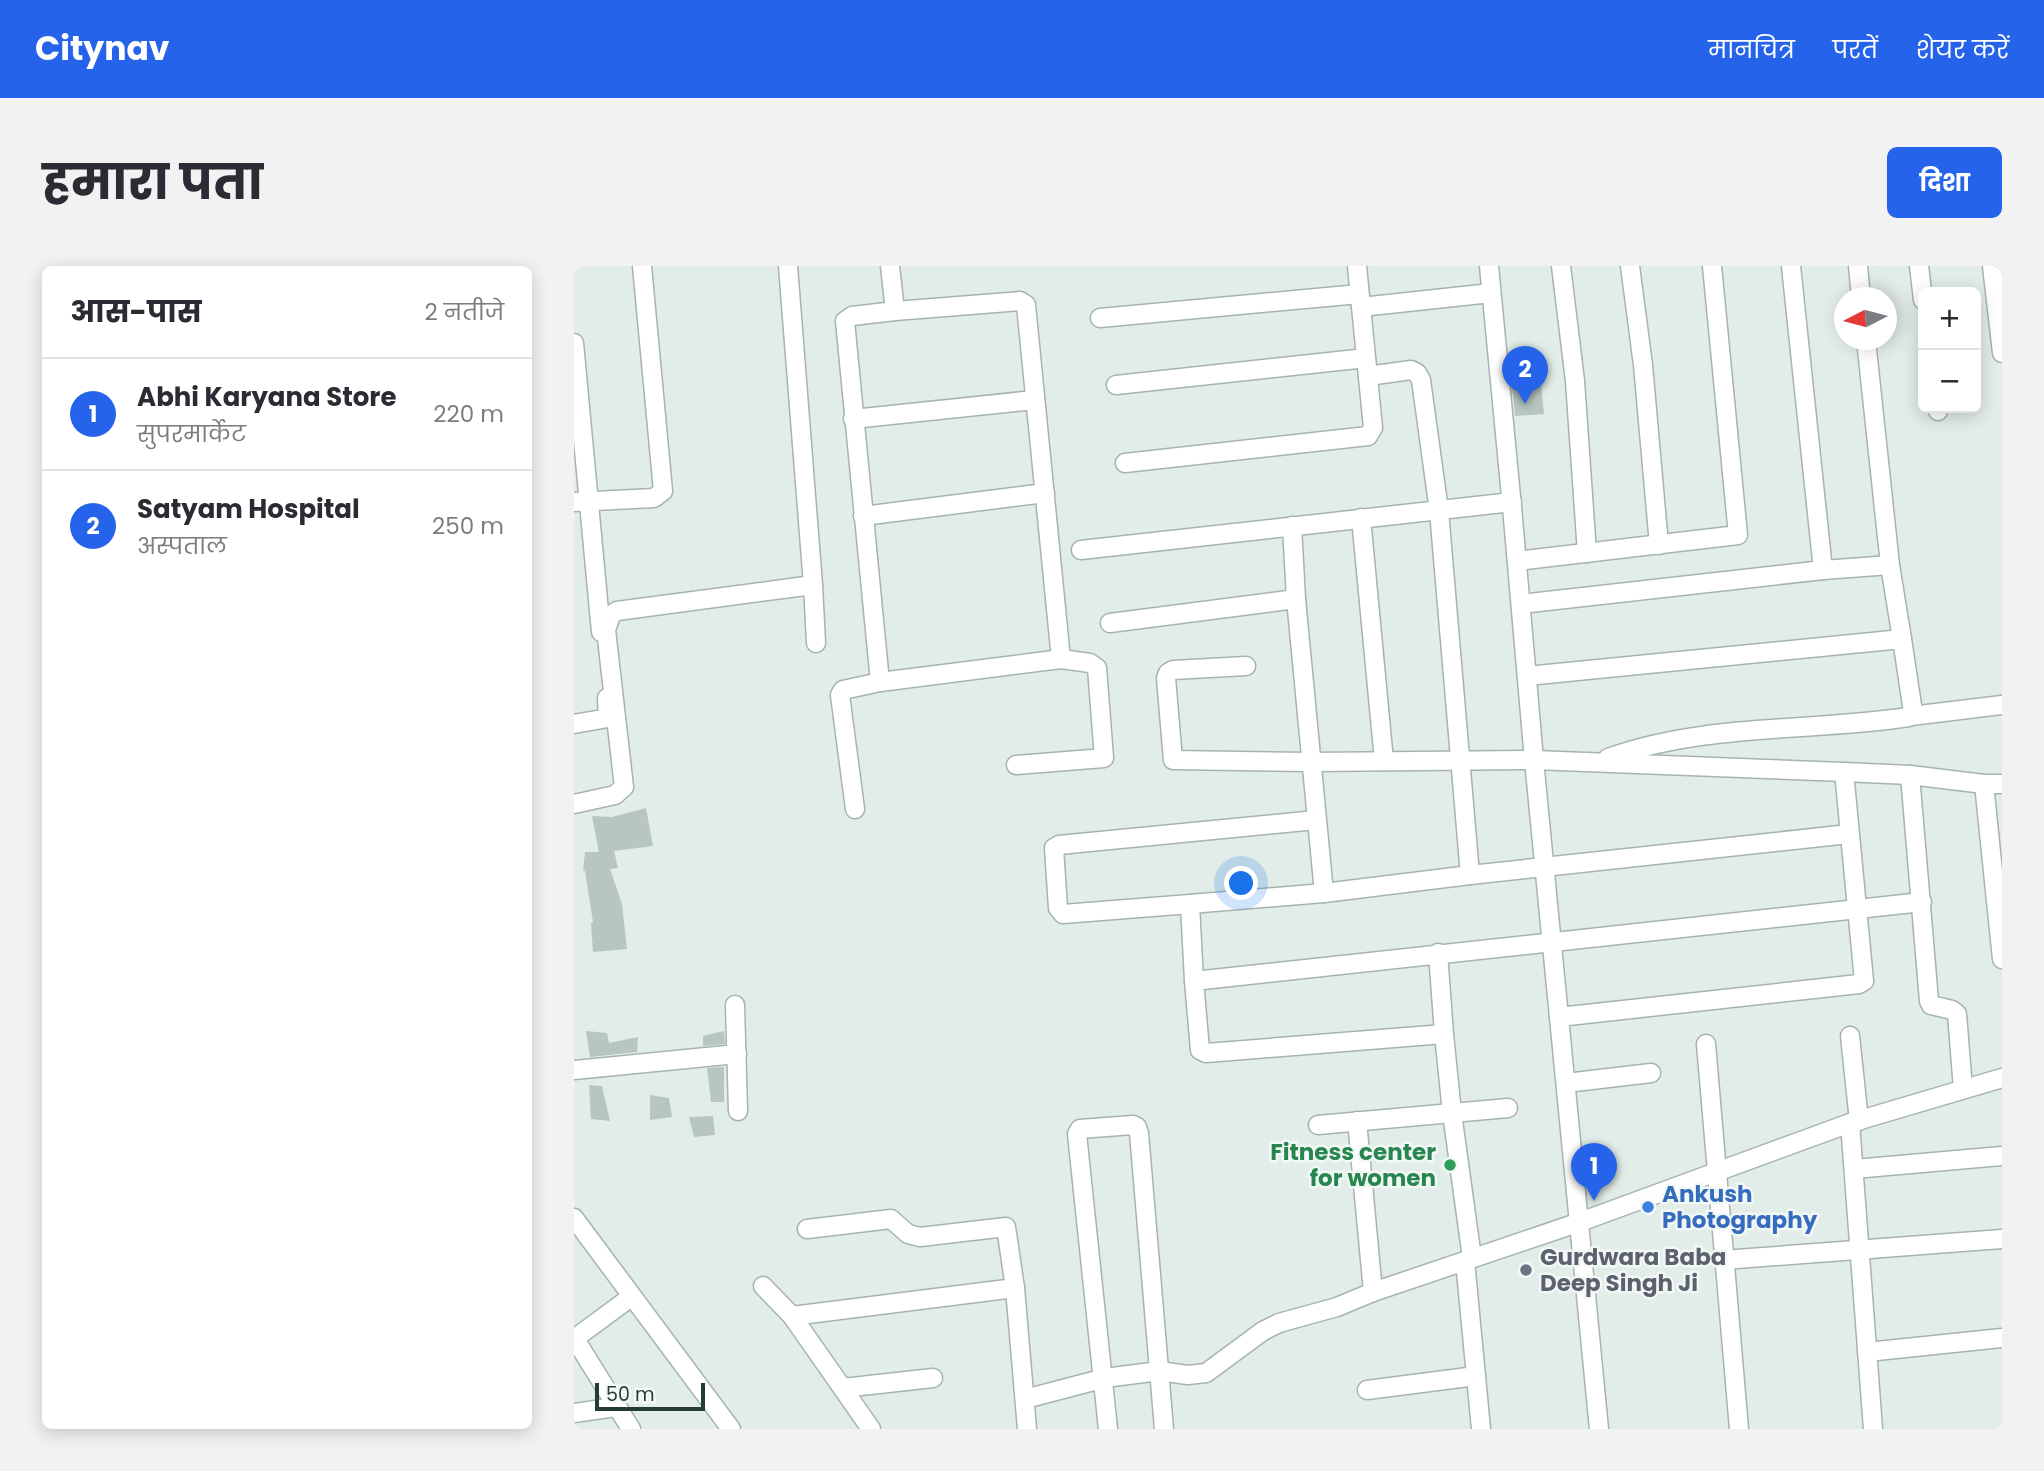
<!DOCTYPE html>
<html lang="hi">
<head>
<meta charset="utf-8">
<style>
  :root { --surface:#fff; --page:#f2f2f3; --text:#2b2b33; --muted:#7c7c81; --line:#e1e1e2; --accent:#2563eb }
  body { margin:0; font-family:Poppins,"Noto Sans Devanagari",sans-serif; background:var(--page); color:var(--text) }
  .controls { position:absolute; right:21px; top:21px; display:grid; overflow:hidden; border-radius:10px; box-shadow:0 4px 18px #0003 }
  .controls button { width:63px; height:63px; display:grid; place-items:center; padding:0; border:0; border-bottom:2px solid var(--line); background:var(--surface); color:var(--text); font:35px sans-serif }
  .compass { position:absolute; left:1260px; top:21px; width:63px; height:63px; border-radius:50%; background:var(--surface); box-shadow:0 4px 18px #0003; rotate:264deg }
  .scale { position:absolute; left:21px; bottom:18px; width:110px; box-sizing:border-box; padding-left:7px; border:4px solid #233c37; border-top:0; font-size:19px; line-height:24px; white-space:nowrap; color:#233c37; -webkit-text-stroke:5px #f2f8f6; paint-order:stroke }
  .you { position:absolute; left:668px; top:618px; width:24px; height:24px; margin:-18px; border:5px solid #fff; border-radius:50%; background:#1a73e8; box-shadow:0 0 0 10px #1a73e833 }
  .badge { display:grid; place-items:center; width:46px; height:46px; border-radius:50%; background:var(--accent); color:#fff; font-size:23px; font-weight:700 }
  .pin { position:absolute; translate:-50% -58px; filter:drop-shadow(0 2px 4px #0008) }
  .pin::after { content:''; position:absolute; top:37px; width:24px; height:21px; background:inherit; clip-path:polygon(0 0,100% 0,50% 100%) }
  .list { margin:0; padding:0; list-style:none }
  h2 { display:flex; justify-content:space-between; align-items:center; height:91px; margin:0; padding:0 28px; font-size:30px }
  h2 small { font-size:23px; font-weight:400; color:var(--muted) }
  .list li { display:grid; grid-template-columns:46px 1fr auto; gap:21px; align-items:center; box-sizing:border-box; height:112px; padding:0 28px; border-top:2px solid var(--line) }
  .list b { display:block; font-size:26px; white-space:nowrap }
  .list p { margin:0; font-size:23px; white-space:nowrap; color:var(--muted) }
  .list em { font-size:23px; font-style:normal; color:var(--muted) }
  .map { position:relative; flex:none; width:1428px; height:1163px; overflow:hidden; border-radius:10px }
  header { display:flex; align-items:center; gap:42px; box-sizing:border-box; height:98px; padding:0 35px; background:var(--accent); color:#fff }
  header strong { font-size:33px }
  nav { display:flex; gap:38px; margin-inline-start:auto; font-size:24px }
  .intro { display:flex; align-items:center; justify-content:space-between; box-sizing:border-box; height:168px; padding:0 42px }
  h1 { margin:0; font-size:49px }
  .button { padding:18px 32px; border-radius:10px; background:var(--accent); color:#fff; font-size:24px; font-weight:700 }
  main { display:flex; gap:42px; padding:0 42px }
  aside { flex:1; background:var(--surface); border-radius:10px; box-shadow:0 4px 18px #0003 }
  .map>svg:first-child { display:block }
  .building { fill:#b7c6c1 }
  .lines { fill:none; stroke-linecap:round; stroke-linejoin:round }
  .minor-casing { stroke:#a5b4af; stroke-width:21 }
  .minor { stroke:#fff; stroke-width:18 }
  .leisure-dot { fill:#2e9e5b; stroke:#f2f8f6; stroke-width:2.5 }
  .shop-dot { fill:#3f7fe0; stroke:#f2f8f6; stroke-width:2.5 }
  .worship-dot { fill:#6b7280; stroke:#f2f8f6; stroke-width:2.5 }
  .labels { text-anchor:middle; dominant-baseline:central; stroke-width:5; stroke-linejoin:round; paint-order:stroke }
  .leisure-label { font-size:23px; font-weight:bold; fill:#27864d; stroke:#f2f8f6; text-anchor:end }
  .shop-label { font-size:23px; font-weight:bold; fill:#366cbe; stroke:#f2f8f6; text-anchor:start }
  .worship-label { font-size:23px; font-weight:bold; fill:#5b616d; stroke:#f2f8f6; text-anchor:start }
</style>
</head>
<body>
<header>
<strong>Citynav</strong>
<nav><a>मानचित्र</a><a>परतें</a><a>शेयर करें</a></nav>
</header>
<div class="intro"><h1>हमारा पता</h1><a class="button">दिशा</a></div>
<main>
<aside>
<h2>आस-पास<small>2 नतीजे</small></h2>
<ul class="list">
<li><span class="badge">1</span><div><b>Abhi Karyana Store</b><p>सुपरमार्केट</p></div><em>220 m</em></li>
<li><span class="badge">2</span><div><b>Satyam Hospital</b><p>अस्पताल</p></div><em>250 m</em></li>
</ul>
</aside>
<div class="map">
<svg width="1428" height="1163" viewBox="0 0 1428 1163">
  <rect width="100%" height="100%" fill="#e2ece8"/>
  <g class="building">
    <path d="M967 118 970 148 941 150 938 120Z"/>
    <path d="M72 542 79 580 40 585 44 602 36 603 48 638 53 683 19 686 17 657 19 656 11 605H9L11 586H25L18 550 38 551Z"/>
    <path d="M12 765 33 767 35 777 64 771 63 786 16 791Z"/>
    <path d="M150 765 151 778 129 780V770Z"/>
    <path d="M150 801V836H137L133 802Z"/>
    <path d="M15 819 28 820 36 855 17 853Z"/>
    <path d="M76 829 95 832 98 851 76 854Z"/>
    <path d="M139 850 141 869 120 871 115 851Z"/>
  </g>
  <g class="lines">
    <g class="minor-casing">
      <g id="minor">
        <path d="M214 0 239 319"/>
        <path d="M915 0 938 241 960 494 1025 1163"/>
        <path d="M987 0 1001 115 1013 287"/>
        <path d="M1056 0 1069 99 1085 279"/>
        <path d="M1217 0 1249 304 1316 299"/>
        <path d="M1284 0 1287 32"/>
        <path d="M1345 0 1349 34"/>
        <path d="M1418 0 1428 87"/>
        <path d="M787 41 917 27"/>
        <path d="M526 52 785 28"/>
        <path d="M0 77 27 366"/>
        <path d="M542 119 792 92"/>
        <path d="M1363 142 1364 145"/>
        <path d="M279 153 460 134"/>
        <path d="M551 197 794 170 799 162 783 0"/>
        <path d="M0 236 80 232 89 225 68 0"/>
        <path d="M289 250 471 227"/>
        <path d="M787 252 810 495"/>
        <path d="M718 260 722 333 750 627"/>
        <path d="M507 284 938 236"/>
        <path d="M943 295 1164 269 1138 0"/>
        <path d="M947 338 1249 304"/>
        <path d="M536 357 722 333"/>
        <path d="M672 400 599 404 594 407 592 412 599 494 737 496 960 494 1270 506 1290 715 1285 718 985 751"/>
        <path d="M953 410 1328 373 1316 299 1292 74"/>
        <path d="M306 416 271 55 278 50 321 45 316 0"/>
        <path d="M1337 450 1428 439"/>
        <path d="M0 458 34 452 33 432"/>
        <path d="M1034 492C1130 457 1235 466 1335 451L1339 446 1328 373"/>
        <path d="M442 499 530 492 523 402 516 397 487 393"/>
        <path d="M1270 506 1336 509 1410 518H1428"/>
        <path d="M1336 509 1355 735 1357 739 1378 744 1383 748 1389 823"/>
        <path d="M1410 518 1428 693"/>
        <path d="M0 538 41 529 50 521 32 364 37 349 43 345 239 319 242 377"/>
        <path d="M281 543 266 429 269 424 306 416 487 393 452 39 446 35 321 45"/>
        <path d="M896 609 1275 568"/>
        <path d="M616 638 489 648 484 642 480 582 485 579 742 554"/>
        <path d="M864 687 870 768 632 787 626 784 620 715 1348 636"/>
        <path d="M620 715 616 638 750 627 896 609 865 245 847 114 843 107 837 104 794 110"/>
        <path d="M161 739 164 845"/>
        <path d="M870 768 878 847 898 992"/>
        <path d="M1276 770 1285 855"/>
        <path d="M1132 778 1165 1163"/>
        <path d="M0 804 163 788"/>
        <path d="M992 817 1077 807"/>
        <path d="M783 855 799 1026 1006 956 1276 857 1428 812"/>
        <path d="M1276 857 1299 1163"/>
        <path d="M744 859 934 842"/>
        <path d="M1280 903 1428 890"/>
        <path d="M0 952 157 1163"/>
        <path d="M233 963 317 953 334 968 346 971 432 961 441 1022 453 1163"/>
        <path d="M1149 994 1428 973"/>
        <path d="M891 995 907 1163"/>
        <path d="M189 1020 218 1050 297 1163"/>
        <path d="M218 1050 441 1022"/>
        <path d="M0 1073 57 1031"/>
        <path d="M1 1073 57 1163"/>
        <path d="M1293 1086 1428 1072"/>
        <path d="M269 1122 359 1112"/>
        <path d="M793 1124 902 1110"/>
        <path d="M451 1133 531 1112 585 1105 614 1109 632 1107 689 1065 705 1057 763 1041 799 1026"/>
        <path d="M0 1147 41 1141"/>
        <path d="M534 1163 503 868 506 863 559 859 563 861 565 867 590 1163"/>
      </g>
    </g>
    <use href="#minor" class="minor"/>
  </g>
  <circle class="leisure-dot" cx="876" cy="899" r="7"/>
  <circle class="shop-dot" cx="1074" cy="941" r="7"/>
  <circle class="worship-dot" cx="952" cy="1004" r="7"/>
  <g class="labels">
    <g class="leisure-label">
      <text x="862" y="886">Fitness center<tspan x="862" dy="26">for women</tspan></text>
    </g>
    <g class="shop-label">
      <text x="1088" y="928">Ankush<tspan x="1088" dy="26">Photography</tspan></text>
    </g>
    <g class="worship-label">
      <text x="966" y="991">Gurdwara Baba<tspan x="966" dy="26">Deep Singh Ji</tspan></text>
    </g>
  </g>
</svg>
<div class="controls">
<button>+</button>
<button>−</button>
</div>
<svg class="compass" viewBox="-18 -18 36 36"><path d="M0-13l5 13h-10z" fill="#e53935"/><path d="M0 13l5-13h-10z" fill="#7c7c81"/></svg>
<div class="scale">50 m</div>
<div class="you"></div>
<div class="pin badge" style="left:1020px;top:935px">1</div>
<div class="pin badge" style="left:951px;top:138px">2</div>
</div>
</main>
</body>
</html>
